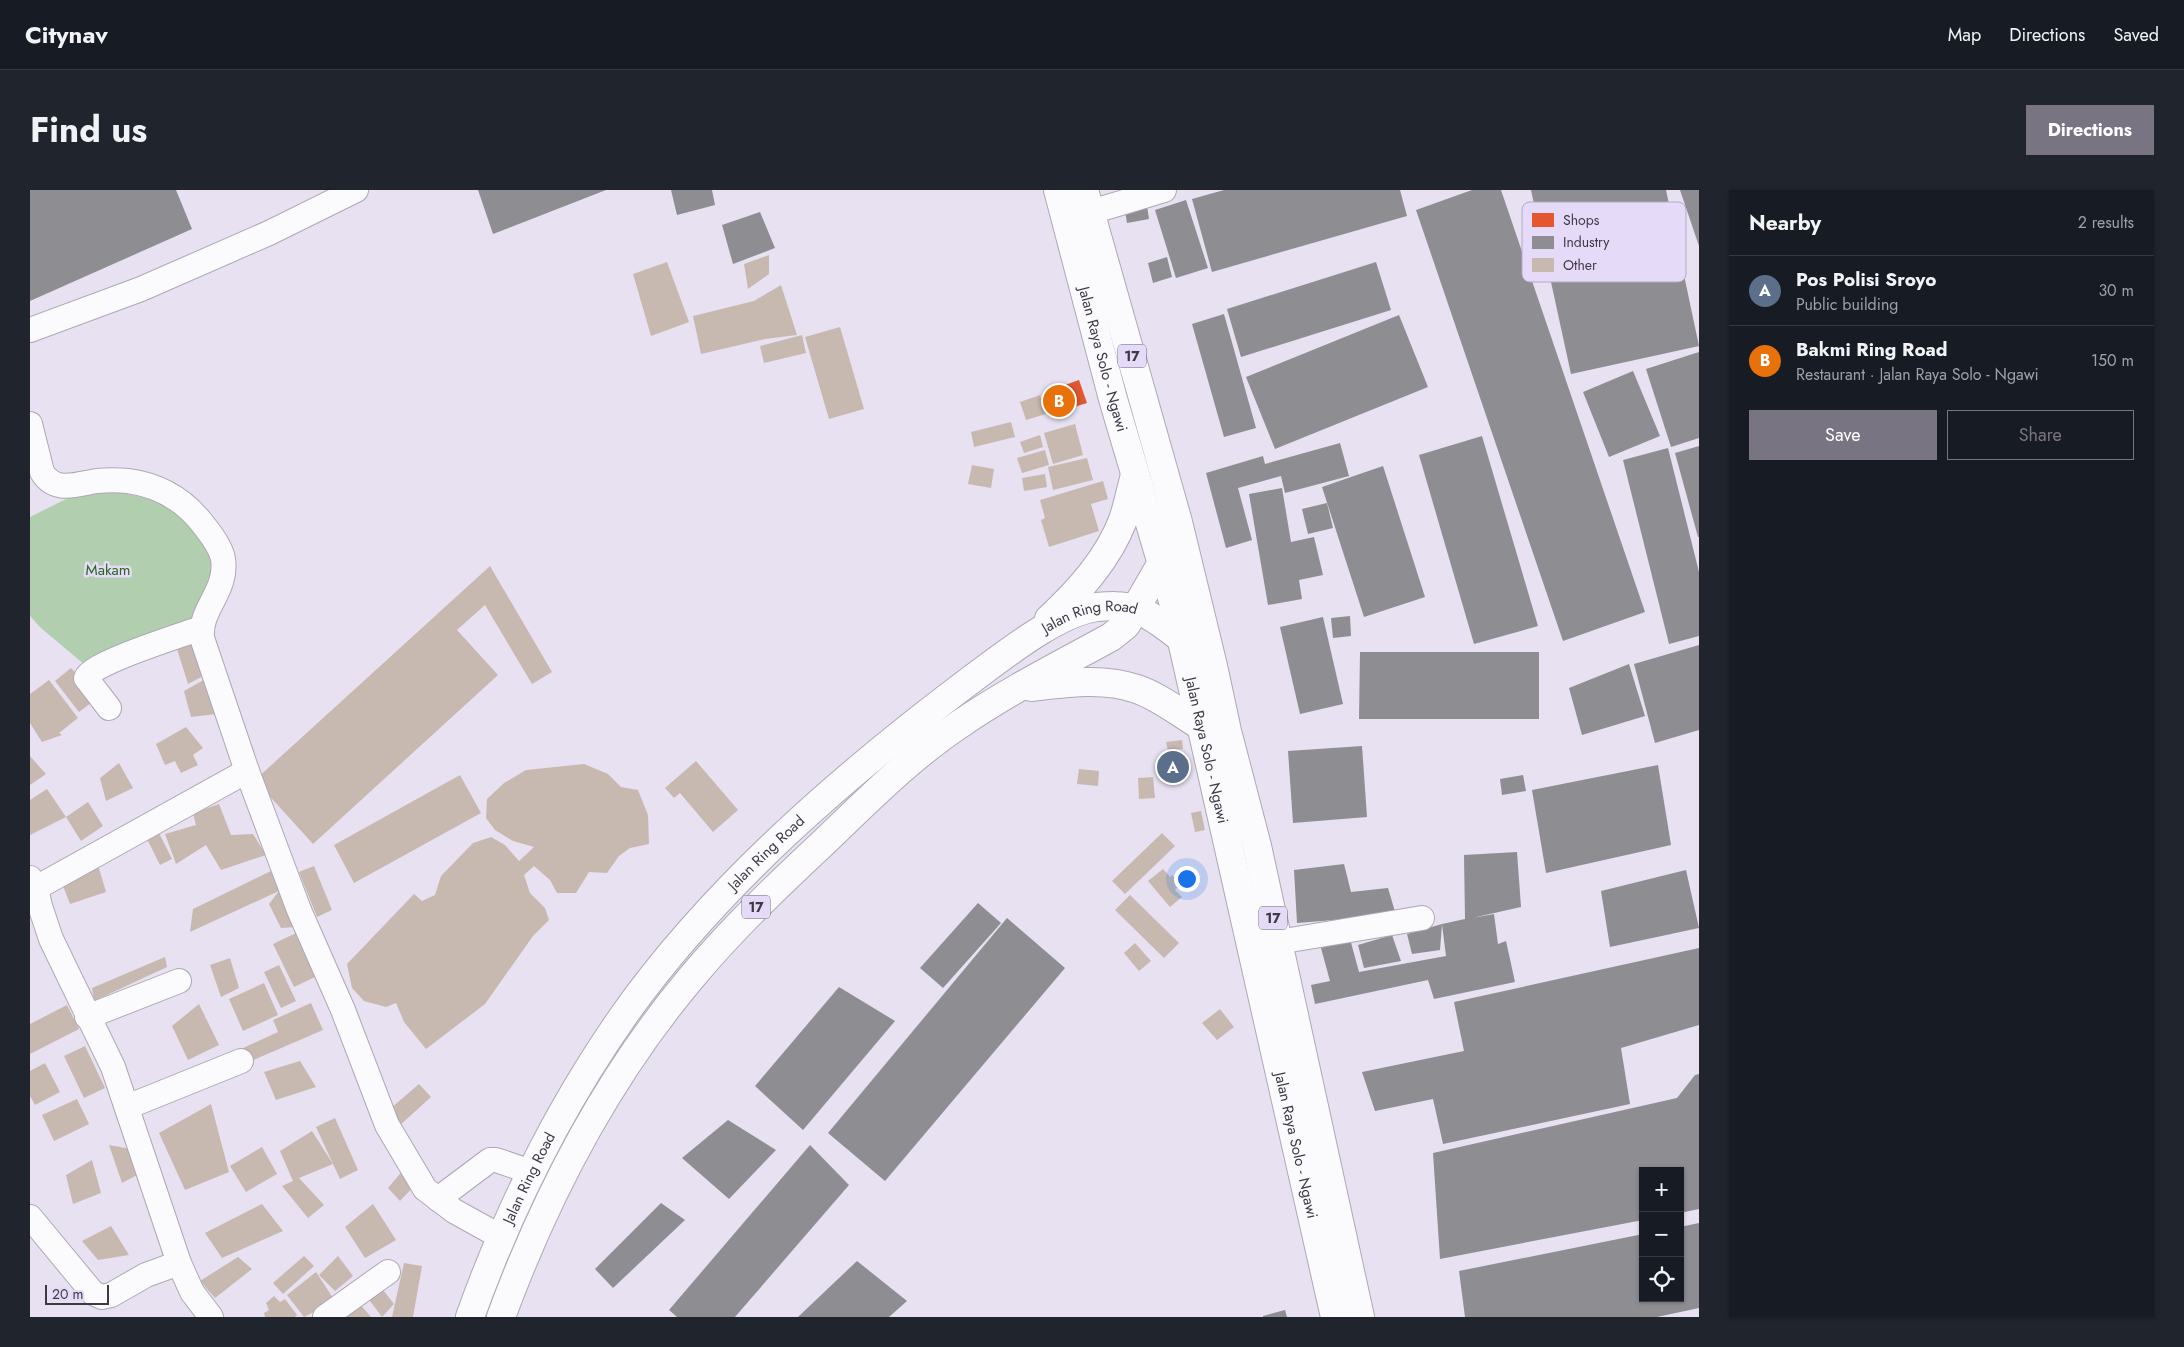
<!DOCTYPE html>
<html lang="en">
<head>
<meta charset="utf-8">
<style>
  :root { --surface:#171b24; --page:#20242c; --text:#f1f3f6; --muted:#9ea1a6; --line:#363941; --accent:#797481 }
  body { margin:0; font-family:Jost,sans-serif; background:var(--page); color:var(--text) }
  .controls { position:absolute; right:15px; bottom:15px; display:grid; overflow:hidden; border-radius:0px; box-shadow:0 1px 4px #0004 }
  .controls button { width:45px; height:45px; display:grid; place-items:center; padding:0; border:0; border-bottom:1px solid var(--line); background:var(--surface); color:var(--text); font:25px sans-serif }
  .scale { position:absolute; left:15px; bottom:12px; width:64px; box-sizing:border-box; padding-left:5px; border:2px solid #3e3a45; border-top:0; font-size:14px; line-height:18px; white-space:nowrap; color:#3e3a45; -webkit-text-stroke:4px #e5daf8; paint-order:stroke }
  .you { position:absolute; left:1156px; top:688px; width:18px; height:18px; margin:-12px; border:4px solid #fff; border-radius:50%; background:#1a73e8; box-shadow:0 0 0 8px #1a73e833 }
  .badge { display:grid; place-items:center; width:32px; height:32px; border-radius:50%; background:var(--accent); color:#fff; font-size:16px; font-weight:700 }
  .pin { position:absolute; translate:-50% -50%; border:2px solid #fff; box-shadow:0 1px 5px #0006 }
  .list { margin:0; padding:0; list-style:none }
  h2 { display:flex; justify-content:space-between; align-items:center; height:65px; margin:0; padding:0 20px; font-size:21px }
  h2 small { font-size:16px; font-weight:400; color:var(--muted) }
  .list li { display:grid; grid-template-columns:32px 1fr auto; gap:15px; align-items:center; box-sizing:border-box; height:70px; padding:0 20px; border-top:1px solid var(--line) }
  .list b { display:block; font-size:19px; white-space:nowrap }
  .list p { margin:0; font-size:16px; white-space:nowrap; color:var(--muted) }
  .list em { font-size:16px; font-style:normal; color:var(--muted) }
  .actions { display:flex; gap:10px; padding:15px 20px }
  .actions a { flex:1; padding:11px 0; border:1px solid var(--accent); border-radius:0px; text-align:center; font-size:18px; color:var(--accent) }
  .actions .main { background:var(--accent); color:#fff }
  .icon { flex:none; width:28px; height:28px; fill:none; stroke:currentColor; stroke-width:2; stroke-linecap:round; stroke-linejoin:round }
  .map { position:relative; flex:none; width:1669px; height:1127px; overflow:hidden; border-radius:0px }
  header { display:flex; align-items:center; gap:30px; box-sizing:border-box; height:70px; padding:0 25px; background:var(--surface); border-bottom:1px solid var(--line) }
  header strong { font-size:24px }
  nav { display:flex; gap:28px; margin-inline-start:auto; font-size:18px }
  .intro { display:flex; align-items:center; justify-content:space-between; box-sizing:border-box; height:120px; padding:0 30px }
  h1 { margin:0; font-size:35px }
  .button { padding:12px 22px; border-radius:0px; background:var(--accent); color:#fff; font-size:18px; font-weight:700 }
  main { display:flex; gap:30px; padding:0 30px }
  aside { flex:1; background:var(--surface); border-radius:0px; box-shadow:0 1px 4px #0004 }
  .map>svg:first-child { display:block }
  .green { fill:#b1cfae }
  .shops { fill:#e4572e }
  .industry { fill:#8d8d92 }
  .building { fill:#c8b9b0 }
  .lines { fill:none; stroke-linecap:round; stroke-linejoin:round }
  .minor-casing { stroke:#ada8b5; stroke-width:26 }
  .highway-casing { stroke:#ada8b5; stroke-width:30 }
  .minor { stroke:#fbfafd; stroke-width:24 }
  .highway { stroke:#fbfafd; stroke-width:28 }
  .labels { text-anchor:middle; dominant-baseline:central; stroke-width:5; stroke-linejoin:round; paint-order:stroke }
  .shield { fill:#e5daf8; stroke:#706a7b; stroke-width:1 }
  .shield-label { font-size:14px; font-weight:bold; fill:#3e3a45 }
  .street-label { font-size:15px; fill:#3e3a45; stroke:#e5daf8 }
  .park-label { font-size:15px; fill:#2c671e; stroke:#e5daf8 }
  .key { fill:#e5daf8; stroke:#b3aac2; stroke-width:1 }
  .key-label { font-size:14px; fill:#3e3a45 }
</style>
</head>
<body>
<header>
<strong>Citynav</strong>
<nav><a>Map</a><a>Directions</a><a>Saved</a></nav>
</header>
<div class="intro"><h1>Find us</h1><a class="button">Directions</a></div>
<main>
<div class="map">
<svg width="1669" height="1127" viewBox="0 0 1669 1127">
  <rect width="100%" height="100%" fill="#e7e1f1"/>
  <path class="green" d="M68 299C100 305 139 308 162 333 172 343 179 361 187 373L166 431 55 475 11 438 0 426V327L40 307Z"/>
  <path class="shops" d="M1049 190 1057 213 1028 222 1021 200Z"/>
  <g class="industry">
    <path d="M0 0H146L162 39 0 111Z"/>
    <path d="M448 0H576L463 44Z"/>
    <path d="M641 0H682L685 15 647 25Z"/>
    <path d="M1194 0H1370L1377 26 1182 82 1162 9Z"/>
    <path d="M1442 0H1471L1615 422 1533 451 1386 20Z"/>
    <path d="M1501 0H1636L1669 156 1541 184Z"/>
    <path d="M1650 0H1669V56Z"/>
    <path d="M1156 10 1178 78 1146 88 1125 20Z"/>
    <path d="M1117 16 1119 29 1097 33 1095 20Z"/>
    <path d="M730 22 745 58 703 74 692 35Z"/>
    <path d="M1137 67 1142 87 1123 93 1118 73Z"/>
    <path d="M1346 72 1361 120 1211 167 1197 119Z"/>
    <path d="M1194 124 1226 238 1194 247 1162 134Z"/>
    <path d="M1369 125 1398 197 1245 259 1216 187Z"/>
    <path d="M1669 162V248L1641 257 1616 179Z"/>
    <path d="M1603 181 1630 246 1579 267 1553 202Z"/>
    <path d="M1452 246 1508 436 1444 454 1389 265Z"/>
    <path d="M1310 253 1319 286 1255 303 1251 286 1208 298 1222 350 1196 358 1176 283 1233 266 1235 274Z"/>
    <path d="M1669 256V347H1668L1645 263Z"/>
    <path d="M1638 258 1669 382V446L1639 454 1593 270Z"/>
    <path d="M1353 276 1395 407 1334 427 1292 297Z"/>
    <path d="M1252 298 1261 352 1284 347 1293 385 1269 390 1272 409 1238 415 1219 304Z"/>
    <path d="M1297 313 1303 338 1278 344 1272 319Z"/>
    <path d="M1320 426 1321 446 1303 448 1301 428Z"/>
    <path d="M1293 427 1313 514 1270 524 1250 437Z"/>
    <path d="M1669 455V540L1625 553 1604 474Z"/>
    <path d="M1330 462H1509V529H1329Z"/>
    <path d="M1599 474 1615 526 1552 545 1539 498Z"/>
    <path d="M1332 556 1337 627 1263 633 1258 561Z"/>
    <path d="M1628 575 1641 655 1516 683 1502 600Z"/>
    <path d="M1493 585 1496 601 1472 605 1470 589Z"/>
    <path d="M1487 662 1491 717 1442 728 1464 724 1468 754 1476 751 1485 792 1404 809 1398 790 1285 814 1281 795 1300 791 1291 758 1320 749 1329 782 1416 766 1412 734 1435 729 1434 665Z"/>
    <path d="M1314 674 1321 702 1358 698 1366 725 1267 733 1264 680Z"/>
    <path d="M1656 680 1669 738 1580 757 1571 701Z"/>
    <path d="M948 713 971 733 913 798 890 778Z"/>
    <path d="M977 728 1035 778 855 991 798 943Z"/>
    <path d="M1412 734 1410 760 1382 764 1377 744Z"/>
    <path d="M1362 745 1371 771 1334 778 1328 755Z"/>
    <path d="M1669 758V835L1591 858 1600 914 1413 954 1403 909 1345 921 1332 882 1434 861 1424 812Z"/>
    <path d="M809 797 865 831 773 940 725 896Z"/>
    <path d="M1669 884V1019L1650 1023V981H1613V1030L1410 1069 1403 963 1647 908 1665 885Z"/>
    <path d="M698 930 746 960 699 1009 652 968Z"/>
    <path d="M780 955 819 995 705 1127H647L639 1120Z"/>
    <path d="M631 1013 655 1030 583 1098 565 1079Z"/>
    <path d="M1669 1033V1118L1627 1127H1435L1429 1081 1613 1044V1108H1650V1037Z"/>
    <path d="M827 1071 877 1111 859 1127H768Z"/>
    <path d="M1255 1120 1257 1127H1233V1126Z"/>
  </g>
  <g class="building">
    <path d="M739 65V84L718 99 714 74Z"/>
    <path d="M637 72 659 132 621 146 603 84Z"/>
    <path d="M751 95 767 145 735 149 671 164 663 126 724 111Z"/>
    <path d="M810 137 834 219 799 229 775 147Z"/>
    <path d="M772 145 776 163 734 173 730 156Z"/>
    <path d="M1010 205 1016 224 996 230 990 212Z"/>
    <path d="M981 232 985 247 944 257 941 242Z"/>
    <path d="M1045 234 1053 265 1023 274 1014 243Z"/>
    <path d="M1010 245 1013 257 994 263 990 252Z"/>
    <path d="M1015 260 1019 275 992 283 987 268Z"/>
    <path d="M1057 268 1063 290 1023 300 1018 277Z"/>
    <path d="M942 275 964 279 961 298 938 294Z"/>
    <path d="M1015 284 1017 297 994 301 992 288Z"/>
    <path d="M1073 291 1078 309 1061 314 1069 341 1019 357 1011 330 1015 328 1010 310Z"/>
    <path d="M460 376 522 482 502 494 455 415 427 440 468 485 283 654 225 590Z"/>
    <path d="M167 453 175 485 158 494 147 459Z"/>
    <path d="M41 478 69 507 49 522 25 491Z"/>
    <path d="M181 486 186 524 161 527 154 501Z"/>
    <path d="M19 490 48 528 29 543 32 545 12 552 0 533V504Z"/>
    <path d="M156 537 173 558 163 565 168 575 151 583 145 571 135 575 126 554Z"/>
    <path d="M1152 550 1153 559 1138 561 1136 552Z"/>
    <path d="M0 566 16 584 0 595Z"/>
    <path d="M666 571 708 620 683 642 650 603 644 608 635 598Z"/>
    <path d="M89 573 103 598 76 611 70 588Z"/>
    <path d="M554 574 578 584 591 597 608 600 618 625 619 654 600 658 589 666 577 683 559 682 546 703H527L520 690 504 676 494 685 500 703 515 718 519 730 503 746 455 814 396 859 374 832 366 813 356 817 334 811 322 798 317 774 384 704 392 711 405 705 411 686 443 653 461 647 475 655 489 671 504 657 483 651 465 640 456 628 457 609 474 593 496 580Z"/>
    <path d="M1049 579 1069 581 1068 596 1047 594Z"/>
    <path d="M430 585 451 623 324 693 304 655Z"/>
    <path d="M1123 587 1125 608 1109 609 1108 588Z"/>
    <path d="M17 599 36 627 0 645V610Z"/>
    <path d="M58 612 73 636 51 651 36 627Z"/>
    <path d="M189 614 201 645 223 644 236 665 191 680 176 655 146 674 135 644 166 635 163 623Z"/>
    <path d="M1171 621 1175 640 1165 642 1161 623Z"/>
    <path d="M127 639 142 669 130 675 115 645Z"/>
    <path d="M1132 643 1145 656 1095 704 1082 691Z"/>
    <path d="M68 675 76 702 40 714 32 693Z"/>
    <path d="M284 676 302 720 287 727 269 682Z"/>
    <path d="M1133 679 1140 687 1142 685 1150 695 1145 700 1152 707 1140 717 1118 691Z"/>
    <path d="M241 681 249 701 160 742 163 719Z"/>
    <path d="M249 701 266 737 251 738 239 714Z"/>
    <path d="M1100 705 1149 753 1134 768 1085 720Z"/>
    <path d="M266 743 287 786 264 797 243 754Z"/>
    <path d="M1105 753 1121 771 1109 781 1094 763Z"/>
    <path d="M135 767 137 777 64 811 62 798Z"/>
    <path d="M200 768 209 798 191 807 180 775Z"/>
    <path d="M249 775 266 811 251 818 234 782Z"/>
    <path d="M234 793 248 825 213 841 199 809Z"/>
    <path d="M281 813 293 840 219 872 213 858 248 842 243 830Z"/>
    <path d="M169 814 189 855 158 870 142 836Z"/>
    <path d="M37 815 49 839 0 864V834Z"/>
    <path d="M1190 819 1204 837 1187 850 1172 833Z"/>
    <path d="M55 856 75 898 54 908 34 866Z"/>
    <path d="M270 871 286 897 246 910 234 882Z"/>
    <path d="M15 873 30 902 5 915 0 906V881Z"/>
    <path d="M389 894 401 907 368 937 360 919Z"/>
    <path d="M47 909 59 934 24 951 12 925Z"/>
    <path d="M181 914 199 982 155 1000 129 943Z"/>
    <path d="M305 928 328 980 310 989 286 937Z"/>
    <path d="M282 941 303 974 269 988 294 1015 278 1028 252 996 263 991 250 961Z"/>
    <path d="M79 955 101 959 111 983 92 993Z"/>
    <path d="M232 957 247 984 216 1002 200 976Z"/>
    <path d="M62 970 71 1003 43 1014 36 985Z"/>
    <path d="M374 979 387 993 370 1011 358 998Z"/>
    <path d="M232 1014 253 1041 192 1068 175 1043Z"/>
    <path d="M343 1014 366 1050 335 1068 315 1037Z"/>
    <path d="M81 1036 99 1065 68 1070 52 1051Z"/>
    <path d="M274 1066 284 1076 253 1104 243 1093Z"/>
    <path d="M308 1066 323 1086 305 1101 289 1085Z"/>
    <path d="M208 1067 222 1079 185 1108 170 1091Z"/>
    <path d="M374 1073 392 1076 383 1127H362Z"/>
    <path d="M286 1082 305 1111 274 1127 257 1105Z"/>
    <path d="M346 1091 364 1114 352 1127 334 1103Z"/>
    <path d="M244 1106 250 1112 255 1109 267 1125 265 1127H235L234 1123 239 1120 236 1113Z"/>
    <path d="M329 1113 341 1127H313Z"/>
  </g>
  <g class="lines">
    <g class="minor-casing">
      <g id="minor">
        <path d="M1061 22 1134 0"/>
        <path d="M0 140 111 99 239 43 326 0"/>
        <path d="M0 234 12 282C25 304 47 294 67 291 77 290 88 290 98 291 128 295 153 309 172 333 180 343 191 357 193 369 198 401 169 419 172 448L217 581 269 720 313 820 357 935 395 999 424 1021 471 1047"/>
        <path d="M79 518 56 488C61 473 152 445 171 438"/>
        <path d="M0 688 6 698 10 716 21 749 83 877 149 1073 162 1102 181 1127"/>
        <path d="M6 698 217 581"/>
        <path d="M1248 752 1392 728"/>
        <path d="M57 827 149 791"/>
        <path d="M97 917 211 871"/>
        <path d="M408 1009 460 970H466L501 982"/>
        <path d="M0 1027 63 1103 72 1107 81 1105 116 1085 149 1073"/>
        <path d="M295 1127 358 1082"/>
      </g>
    </g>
    <g class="highway-casing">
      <g id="highway">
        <path id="s1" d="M1028 0 1083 209 1143 411 1305 1127"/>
        <path d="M1054 0 1148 332 1183 476 1197 541 1227 656 1330 1127"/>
        <path d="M1019 429C1049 401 1078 369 1093 330 1098 315 1101 299 1105 285"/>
        <path d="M1001 497C1035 493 1073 487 1107 499 1130 507 1151 524 1171 536"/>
        <path id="s2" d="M440 1127C478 1021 529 918 594 825 686 695 819 581 946 486 977 463 1029 422 1067 417 1079 416 1093 415 1105 419 1119 423 1147 444 1158 455"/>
        <path d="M471 1127C516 1005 577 888 661 788 701 740 746 697 792 654 836 612 879 568 930 534 978 501 1030 475 1081 447L1096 435 1137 364"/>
      </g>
    </g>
    <use href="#minor" class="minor"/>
    <use href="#highway" class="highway"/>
  </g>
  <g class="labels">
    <g class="shield">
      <rect x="1088" y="154.5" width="28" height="23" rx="4"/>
      <rect x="712" y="705.5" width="28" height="23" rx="4"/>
      <rect x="1229" y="716.5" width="28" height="23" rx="4"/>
    </g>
    <g class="shield-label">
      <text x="1102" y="166">17</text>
      <text x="726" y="717">17</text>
      <text x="1243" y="728">17</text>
    </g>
    <g class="street-label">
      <text stroke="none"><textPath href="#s1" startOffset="175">Jalan Raya Solo - Ngawi</textPath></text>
      <text stroke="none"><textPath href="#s2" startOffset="962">Jalan Ring Road</textPath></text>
      <text stroke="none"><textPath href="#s1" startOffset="580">Jalan Raya Solo - Ngawi</textPath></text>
      <text stroke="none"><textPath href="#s2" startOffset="556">Jalan Ring Road</textPath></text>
      <text stroke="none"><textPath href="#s1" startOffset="985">Jalan Raya Solo - Ngawi</textPath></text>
      <text stroke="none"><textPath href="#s2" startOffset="151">Jalan Ring Road</textPath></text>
    </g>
    <g class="park-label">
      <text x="78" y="380">Makam</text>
    </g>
  </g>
  <rect x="1492" y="12" width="164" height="80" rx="8" class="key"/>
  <rect x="1502" y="23" width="22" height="14" fill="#e4572e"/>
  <rect x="1502" y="46" width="22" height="13" fill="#8d8d92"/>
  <rect x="1502" y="68" width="22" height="14" fill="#c8b9b0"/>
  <g class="key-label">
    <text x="1533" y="35">Shops</text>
    <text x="1533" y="57">Industry</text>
    <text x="1533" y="80">Other</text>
  </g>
</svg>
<div class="controls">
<button>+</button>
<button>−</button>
<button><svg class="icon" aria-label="locate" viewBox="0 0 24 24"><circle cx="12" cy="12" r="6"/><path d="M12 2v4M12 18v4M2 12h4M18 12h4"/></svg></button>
</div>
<div class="scale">20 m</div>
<div class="you"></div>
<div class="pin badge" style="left:1143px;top:577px;background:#5c6f8a">A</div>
<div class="pin badge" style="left:1029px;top:211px;background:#e8710a">B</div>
</div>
<aside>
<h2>Nearby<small>2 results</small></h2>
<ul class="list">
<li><span class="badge" style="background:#5c6f8a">A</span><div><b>Pos Polisi Sroyo</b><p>Public building</p></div><em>30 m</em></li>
<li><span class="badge" style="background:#e8710a">B</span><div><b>Bakmi Ring Road</b><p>Restaurant · Jalan Raya Solo - Ngawi</p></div><em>150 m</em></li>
</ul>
<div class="actions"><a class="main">Save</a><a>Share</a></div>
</aside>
</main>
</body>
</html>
